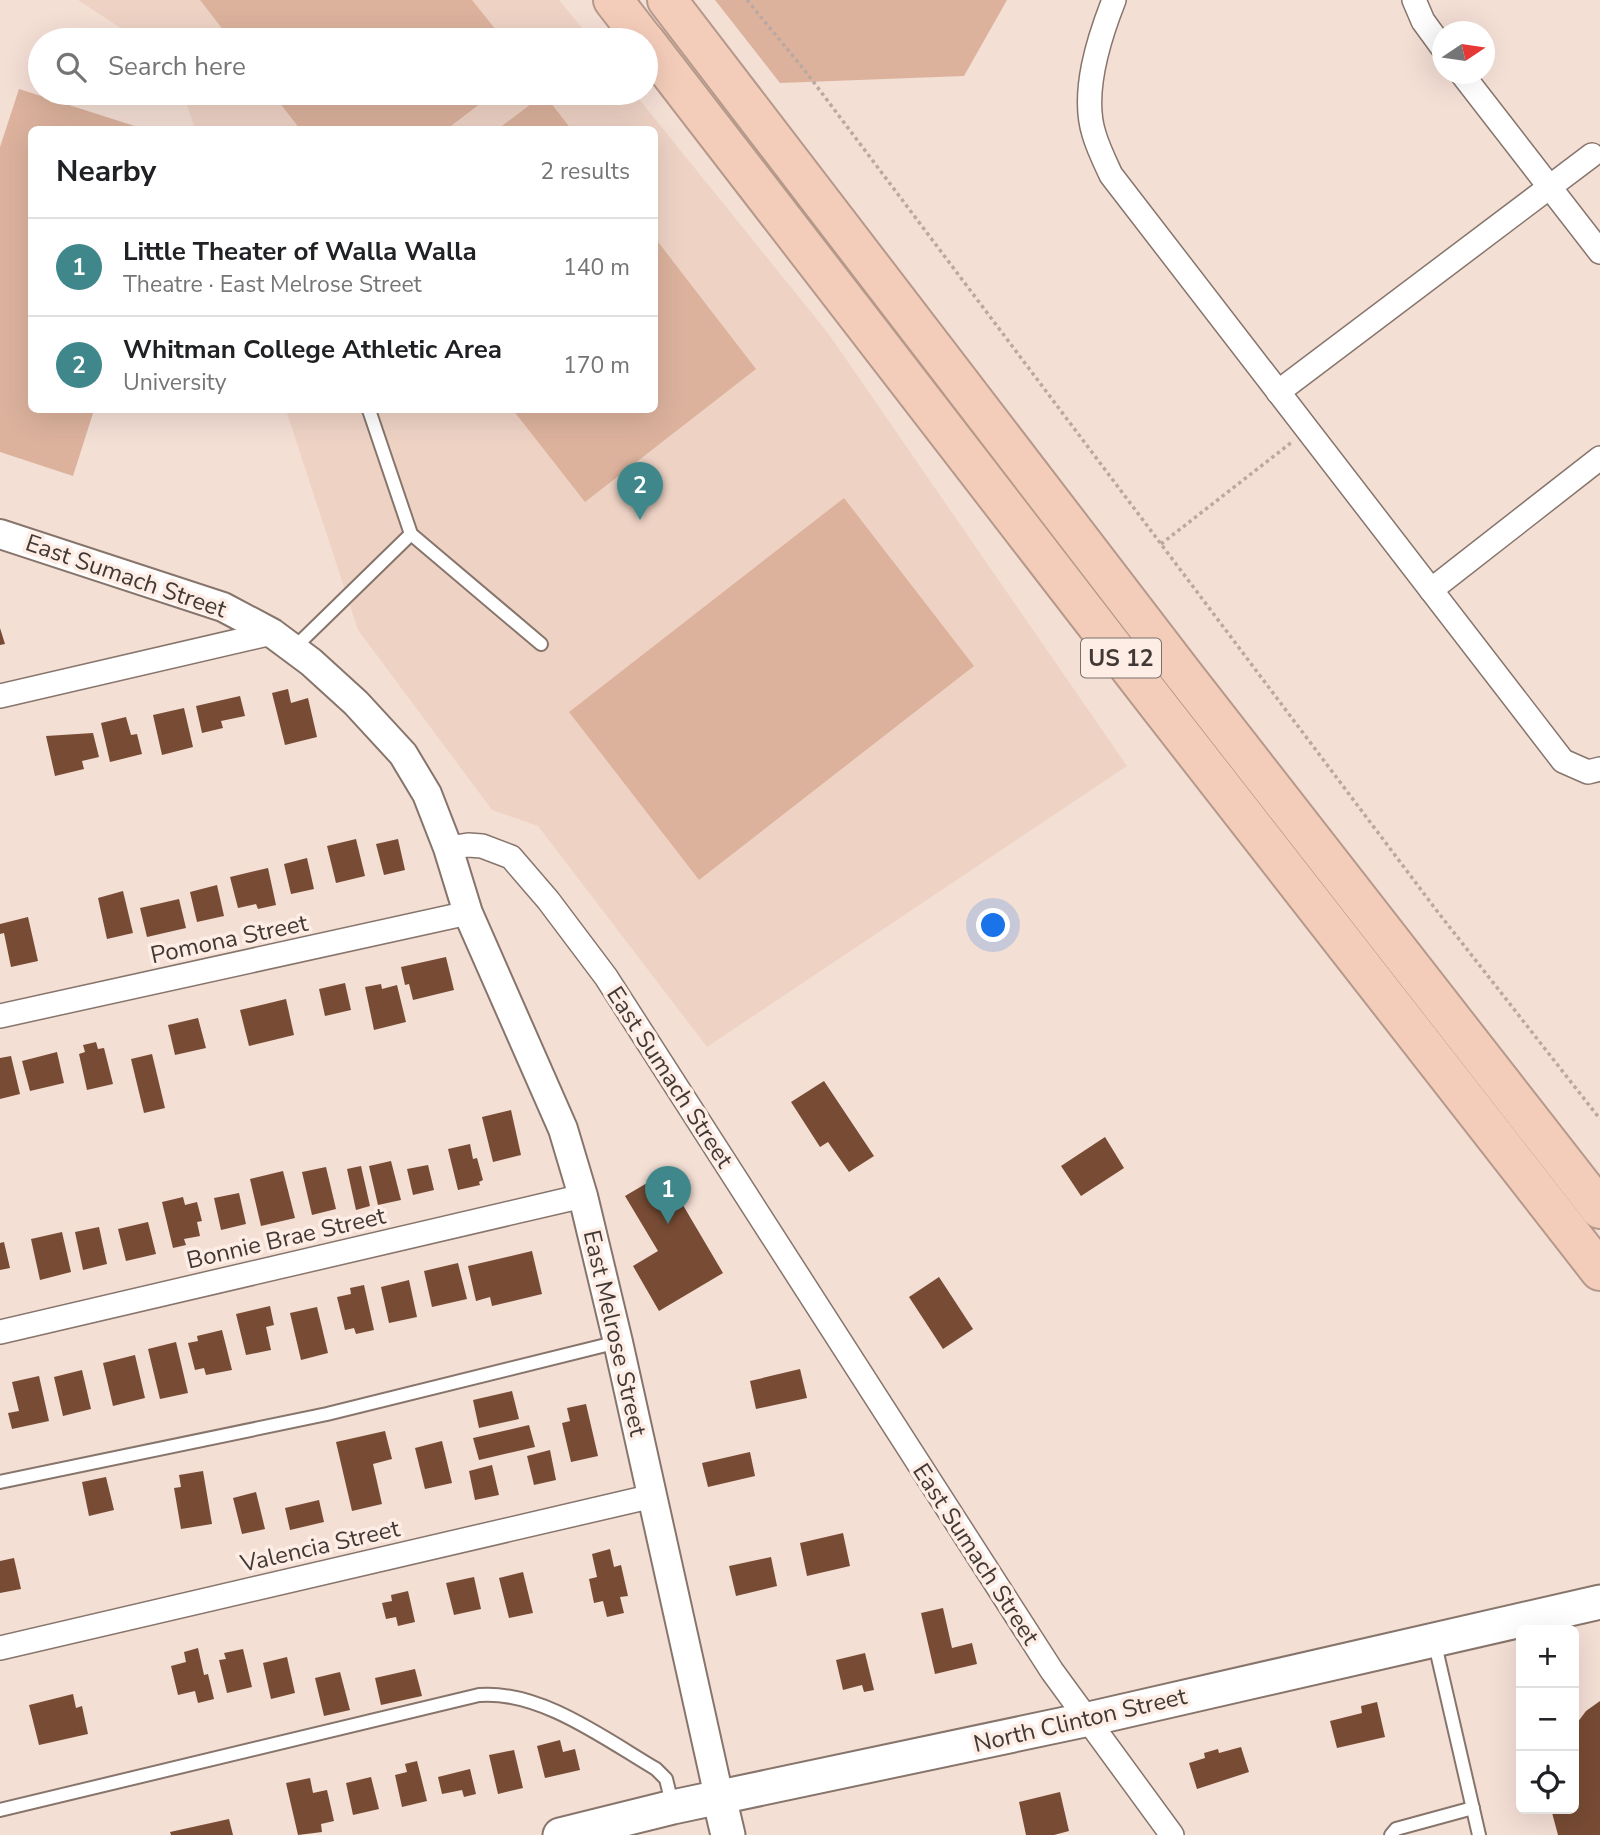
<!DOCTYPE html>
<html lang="en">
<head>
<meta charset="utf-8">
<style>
  :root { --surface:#fff; --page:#f2f2f2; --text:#202124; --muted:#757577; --line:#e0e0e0; --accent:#3f878a }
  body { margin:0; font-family:"Nunito Sans",sans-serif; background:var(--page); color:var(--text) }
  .controls { position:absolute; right:21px; bottom:21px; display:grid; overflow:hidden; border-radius:10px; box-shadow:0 7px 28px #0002 }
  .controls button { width:63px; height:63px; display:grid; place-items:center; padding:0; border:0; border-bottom:2px solid var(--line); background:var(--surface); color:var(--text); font:35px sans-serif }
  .compass { position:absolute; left:1432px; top:21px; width:63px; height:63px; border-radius:50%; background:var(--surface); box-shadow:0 7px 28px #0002; rotate:77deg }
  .you { position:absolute; left:994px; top:926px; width:24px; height:24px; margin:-18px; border:5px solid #fff; border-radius:50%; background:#1a73e8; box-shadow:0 0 0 10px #1a73e833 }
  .badge { display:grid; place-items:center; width:46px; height:46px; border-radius:50%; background:var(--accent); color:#fff; font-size:23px; font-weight:700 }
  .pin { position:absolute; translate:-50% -58px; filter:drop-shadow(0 2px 4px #0008) }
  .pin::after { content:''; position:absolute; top:37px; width:24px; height:21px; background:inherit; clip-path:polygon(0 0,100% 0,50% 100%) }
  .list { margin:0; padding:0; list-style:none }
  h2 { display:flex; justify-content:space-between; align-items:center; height:91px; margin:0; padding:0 28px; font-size:30px }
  h2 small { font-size:23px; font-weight:400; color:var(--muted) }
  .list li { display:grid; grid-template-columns:46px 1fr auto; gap:21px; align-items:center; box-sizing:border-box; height:98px; padding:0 28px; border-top:2px solid var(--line) }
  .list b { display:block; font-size:26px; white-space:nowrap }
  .list p { margin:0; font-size:23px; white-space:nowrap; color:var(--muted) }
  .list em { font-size:23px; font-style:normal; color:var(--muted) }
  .icon { flex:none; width:38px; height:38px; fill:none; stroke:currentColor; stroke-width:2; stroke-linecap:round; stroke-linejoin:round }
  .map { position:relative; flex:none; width:1600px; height:1835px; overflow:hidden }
  .search { position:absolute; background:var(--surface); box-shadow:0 7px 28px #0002; left:28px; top:28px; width:630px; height:77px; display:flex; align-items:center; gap:18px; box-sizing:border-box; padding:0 24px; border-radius:38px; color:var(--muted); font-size:26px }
  .panel { position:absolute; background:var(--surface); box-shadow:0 7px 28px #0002; left:28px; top:126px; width:630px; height:287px; border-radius:10px }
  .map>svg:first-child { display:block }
  .built { fill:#eed3c5 }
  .green { fill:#dcb29d }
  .building { fill:#774b34 }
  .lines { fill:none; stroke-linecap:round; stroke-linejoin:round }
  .service-casing { stroke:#87756c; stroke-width:16 }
  .minor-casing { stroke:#87756c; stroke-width:26 }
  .tertiary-casing { stroke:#87756c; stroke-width:32 }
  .secondary-casing { stroke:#87756c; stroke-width:37 }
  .motorway-casing { stroke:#b5998b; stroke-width:42 }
  .path { stroke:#baa9a1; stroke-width:3.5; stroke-dasharray:3.5 3.5; stroke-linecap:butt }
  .service { stroke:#fff; stroke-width:12 }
  .minor { stroke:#fff; stroke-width:23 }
  .tertiary { stroke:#fff; stroke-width:28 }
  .secondary { stroke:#fff; stroke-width:33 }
  .motorway { stroke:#f4cdba; stroke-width:38 }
  .labels { text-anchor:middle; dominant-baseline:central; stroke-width:7; stroke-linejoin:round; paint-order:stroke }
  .shield { fill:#feede5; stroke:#7a6f6a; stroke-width:2 }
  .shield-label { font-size:23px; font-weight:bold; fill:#413935 }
  .street-label { font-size:24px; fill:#413935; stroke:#feede5 }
</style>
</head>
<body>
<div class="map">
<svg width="1600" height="1835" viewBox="0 0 1600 1835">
  <rect width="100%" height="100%" fill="#f4dfd5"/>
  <g class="built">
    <path d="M78 0H559L592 40H139Z"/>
    <path d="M183 93H634L828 333 1127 766 707 1047 538 826 492 810 358 630 286 410H654V130L195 129Z"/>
  </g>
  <g class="green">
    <path d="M200 0H472L504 40H231Z"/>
    <path d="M715 0H1007L964 76 780 83Z"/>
    <path d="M19 89 144 129 32 130V410H94L73 476 0 452V147Z"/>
    <path d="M272 93H494L447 129H300Z"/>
    <path d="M544 94 571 129H498Z"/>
    <path d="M655 238 756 369 585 502 513 410H654Z"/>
    <path d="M844 498 974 666 699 880 569 712Z"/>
  </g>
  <g class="building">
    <path d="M0 628 5 644 0 645Z"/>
    <path d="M288 689 291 703 308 698 317 737 285 745 272 693Z"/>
    <path d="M240 696 245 716 221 721 223 728 202 733 196 706Z"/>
    <path d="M184 708 193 747 162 755 153 715Z"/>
    <path d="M126 717 131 735 137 734 142 754 110 762 101 723Z"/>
    <path d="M93 733 99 757 82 761 84 769 55 776 46 736Z"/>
    <path d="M356 839 365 876 336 883 327 846Z"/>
    <path d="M398 839 405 870 384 875 376 844Z"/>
    <path d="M307 858 314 889 291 894 284 864Z"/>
    <path d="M268 868 276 905 258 909 256 904 238 908 230 877Z"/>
    <path d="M217 885 224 916 197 922 190 892Z"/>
    <path d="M123 891 133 933 107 939 98 898Z"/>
    <path d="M179 899 186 928 147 937 140 908Z"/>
    <path d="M28 917 38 961 11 967 4 933 0 934V924Z"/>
    <path d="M446 957 454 990 413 1000 409 984 405 985 401 967Z"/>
    <path d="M345 983 351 1010 325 1016 319 989Z"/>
    <path d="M381 984 382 989 397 985 406 1022 374 1030 365 987Z"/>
    <path d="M286 999 294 1035 249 1046 240 1010Z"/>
    <path d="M198 1018 206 1048 175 1055 168 1025Z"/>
    <path d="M96 1042 98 1049 104 1048 113 1084 87 1090 79 1054 85 1052 83 1045Z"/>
    <path d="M57 1052 64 1083 30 1091 22 1061Z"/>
    <path d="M152 1054 165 1108 144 1113 131 1059Z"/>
    <path d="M11 1056 20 1094 0 1099V1058Z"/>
    <path d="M824 1081 874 1156 849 1172 828 1142 820 1147 791 1102Z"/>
    <path d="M511 1110 521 1155 493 1162 482 1117Z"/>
    <path d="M1105 1137 1124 1168 1081 1196 1061 1166Z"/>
    <path d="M470 1144 473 1159 477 1158 483 1180 479 1182 480 1185 458 1190 448 1149Z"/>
    <path d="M391 1161 401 1200 378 1205 369 1166Z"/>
    <path d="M428 1165 434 1190 413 1195 407 1169Z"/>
    <path d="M361 1166 370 1206 356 1210 347 1169Z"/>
    <path d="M326 1167 336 1209 312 1215 302 1172Z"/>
    <path d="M283 1171 295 1218 261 1226 250 1179Z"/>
    <path d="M664 1173 723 1273 659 1311 633 1266 658 1251 625 1196Z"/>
    <path d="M239 1193 246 1224 221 1230 214 1198Z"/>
    <path d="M183 1197 185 1205 197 1202 202 1221 197 1222 200 1236 184 1239 186 1245 173 1248 162 1202Z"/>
    <path d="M148 1222 156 1254 126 1261 118 1229Z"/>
    <path d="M99 1227 107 1264 83 1270 75 1232Z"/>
    <path d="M62 1232 71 1272 40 1280 31 1239Z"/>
    <path d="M4 1242 10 1268 0 1270V1243Z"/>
    <path d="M532 1251 542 1294 492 1306 490 1297 476 1301 468 1266Z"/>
    <path d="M458 1263 467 1299 432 1307 424 1271Z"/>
    <path d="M939 1277 973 1329 943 1349 909 1297Z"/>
    <path d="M409 1280 417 1317 389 1323 381 1287Z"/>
    <path d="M364 1285 374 1330 356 1334 354 1328 345 1330 337 1297 351 1294 350 1288Z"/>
    <path d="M270 1306 274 1325 266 1327 271 1350 246 1355 236 1314Z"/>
    <path d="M317 1307 328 1353 301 1360 290 1313Z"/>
    <path d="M222 1330 232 1370 206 1375 204 1368 195 1370 188 1343 198 1341 197 1336Z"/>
    <path d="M176 1342 188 1393 160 1399 148 1349Z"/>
    <path d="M135 1355 145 1398 113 1406 103 1363Z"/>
    <path d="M800 1369 807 1398 756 1409 750 1381Z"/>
    <path d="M82 1370 91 1409 63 1416 54 1377Z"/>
    <path d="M39 1376 49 1421 12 1429 8 1413 19 1411 12 1382Z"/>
    <path d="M512 1391 519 1419 479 1428 473 1400Z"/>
    <path d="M586 1404 598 1456 571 1462 562 1423 570 1421 567 1408Z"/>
    <path d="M529 1425 535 1447 479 1460 473 1438Z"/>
    <path d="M385 1431 392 1459 373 1464 382 1504 352 1511 336 1442Z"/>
    <path d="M442 1441 452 1483 425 1489 415 1448Z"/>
    <path d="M550 1450 556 1480 534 1485 527 1456Z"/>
    <path d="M750 1452 755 1476 708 1487 702 1463Z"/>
    <path d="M492 1465 499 1495 475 1500 469 1471Z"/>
    <path d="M203 1471 212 1524 181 1529 174 1488 181 1487 179 1475Z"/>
    <path d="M106 1477 114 1510 89 1516 82 1482Z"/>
    <path d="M256 1492 265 1529 242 1534 233 1498Z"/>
    <path d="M319 1500 324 1522 290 1530 285 1508Z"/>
    <path d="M843 1533 850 1566 807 1576 800 1543Z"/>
    <path d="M610 1549 614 1567 621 1565 628 1596 620 1597 624 1613 607 1617 603 1601 594 1603 589 1579 597 1577 592 1554Z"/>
    <path d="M771 1557 777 1586 736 1596 729 1566Z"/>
    <path d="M14 1558 21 1589 0 1593V1561Z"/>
    <path d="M523 1572 533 1613 509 1618 499 1578Z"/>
    <path d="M474 1577 481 1609 454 1615 446 1583Z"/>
    <path d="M408 1591 415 1622 398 1626 396 1617 386 1619 382 1603 392 1601 391 1595Z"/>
    <path d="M943 1608 952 1648 972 1643 977 1664 935 1674 921 1613Z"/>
    <path d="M198 1648 204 1675 208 1674 214 1699 198 1703 195 1691 178 1695 171 1666 186 1662 184 1652Z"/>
    <path d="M243 1649 252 1687 227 1693 219 1660 226 1659 224 1653Z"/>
    <path d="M865 1653 874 1690 864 1692 862 1685 843 1690 836 1660Z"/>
    <path d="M287 1657 295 1693 271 1699 263 1663Z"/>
    <path d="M415 1669 422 1696 381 1705 375 1678Z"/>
    <path d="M340 1672 350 1710 324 1716 315 1678Z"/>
    <path d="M73 1694 76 1708 82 1706 88 1734 39 1745 29 1705Z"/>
    <path d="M1600 1701V1835H1558L1551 1809H1574V1727L1586 1711Z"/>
    <path d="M1377 1702 1385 1737 1337 1748 1330 1721 1362 1713 1361 1706Z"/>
    <path d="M560 1740 563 1752 575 1749 580 1770 545 1778 537 1746Z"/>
    <path d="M1241 1747 1249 1772 1197 1789 1189 1763 1205 1758 1204 1753 1218 1749 1219 1753Z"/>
    <path d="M514 1750 523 1788 498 1794 489 1755Z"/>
    <path d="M417 1761 427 1801 402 1807 395 1775 407 1772 405 1764Z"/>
    <path d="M470 1769 476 1794 464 1797 462 1790 442 1794 438 1777Z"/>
    <path d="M371 1777 379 1809 353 1815 346 1783Z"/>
    <path d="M310 1778 313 1793 327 1790 334 1821 321 1824 322 1832 298 1835 286 1783Z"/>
    <path d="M1060 1792 1069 1831 1054 1835H1026L1019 1802Z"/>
    <path d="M229 1819 233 1835H171L170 1832Z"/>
  </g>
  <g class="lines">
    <g class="service-casing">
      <g id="service">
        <path d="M369 410 411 534 541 644"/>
        <path d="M293 649 411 534"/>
        <path d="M0 1482 327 1414 618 1342"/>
        <path d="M1434 1640 1479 1835"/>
        <path d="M0 1810 479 1695C540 1690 605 1739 656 1769L666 1779 673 1807"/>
        <path d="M1391 1835 1396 1829 1473 1808"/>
      </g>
    </g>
    <g class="minor-casing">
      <g id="minor">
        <path d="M1114 0C1099 38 1081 93 1094 134 1098 148 1105 162 1111 175L1563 761 1588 772 1600 769"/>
        <path d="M1414 0 1423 21 1442 47"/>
        <path d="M1462 74 1600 252"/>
        <path d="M1278 392 1592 155"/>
        <path d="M1431 590 1600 458"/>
        <path d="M0 696 272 633"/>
        <path d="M448 848 468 845 482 846 511 857 548 900 606 977 1052 1671 1172 1835"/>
        <path d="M0 1016 468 913"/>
        <path d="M0 1332 583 1196"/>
        <path d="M0 1648 653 1496"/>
      </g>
    </g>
    <g class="tertiary-casing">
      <path id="tertiary" d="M0 534 223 607 272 633 311 662 356 703 403 754 427 794 448 848 468 913 563 1129 583 1196 618 1342 719 1797"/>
    </g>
    <g class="secondary-casing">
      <g id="secondary">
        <path d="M719 1797 728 1835"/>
        <path d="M560 1835 673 1807 1089 1719 1600 1602"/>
      </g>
    </g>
    <g class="motorway-casing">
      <g id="motorway">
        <path d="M613 0 644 40"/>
        <path d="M667 0 1184 675 1600 1209"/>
        <path d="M646 42 1155 701 1600 1271"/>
      </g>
    </g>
    <g class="path">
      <path d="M747 0 806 72 1437 911 1600 1119"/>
      <path d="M1161 544 1292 442"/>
    </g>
    <use href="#service" class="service"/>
    <use href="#minor" class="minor"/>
    <use href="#tertiary" class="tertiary"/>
    <use href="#secondary" class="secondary"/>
    <use href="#motorway" class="motorway"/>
  </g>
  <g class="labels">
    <rect class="shield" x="1081" y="638.5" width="80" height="39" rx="5"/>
    <g class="shield-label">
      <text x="1121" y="658">US 12</text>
    </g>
    <g class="street-label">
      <text transform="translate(126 576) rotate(19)">East Sumach Street</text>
      <text transform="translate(229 939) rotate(-12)">Pomona Street</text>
      <text transform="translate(670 1077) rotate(57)">East Sumach Street</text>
      <text transform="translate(286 1238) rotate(-13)">Bonnie Brae Street</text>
      <text transform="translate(615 1333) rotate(77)">East Melrose Street</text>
      <text transform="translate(320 1546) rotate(-13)">Valencia Street</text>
      <text transform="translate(976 1554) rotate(57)">East Sumach Street</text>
      <text transform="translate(1080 1720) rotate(-13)">North Clinton Street</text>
    </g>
  </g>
</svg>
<div class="controls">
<button>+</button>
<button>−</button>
<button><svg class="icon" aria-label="locate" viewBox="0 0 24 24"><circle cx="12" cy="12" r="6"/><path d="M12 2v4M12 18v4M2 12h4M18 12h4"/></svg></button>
</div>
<svg class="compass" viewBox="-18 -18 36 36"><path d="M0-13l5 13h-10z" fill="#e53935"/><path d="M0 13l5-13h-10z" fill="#757577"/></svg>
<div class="you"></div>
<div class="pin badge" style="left:668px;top:1224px">1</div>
<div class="pin badge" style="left:640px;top:520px">2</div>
<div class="search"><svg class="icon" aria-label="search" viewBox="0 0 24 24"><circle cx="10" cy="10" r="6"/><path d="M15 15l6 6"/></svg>Search here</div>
<section class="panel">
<h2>Nearby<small>2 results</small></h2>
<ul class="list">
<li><span class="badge">1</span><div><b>Little Theater of Walla Walla</b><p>Theatre · East Melrose Street</p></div><em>140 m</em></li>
<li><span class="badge">2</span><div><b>Whitman College Athletic Area</b><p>University</p></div><em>170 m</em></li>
</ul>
</section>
</div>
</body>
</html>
